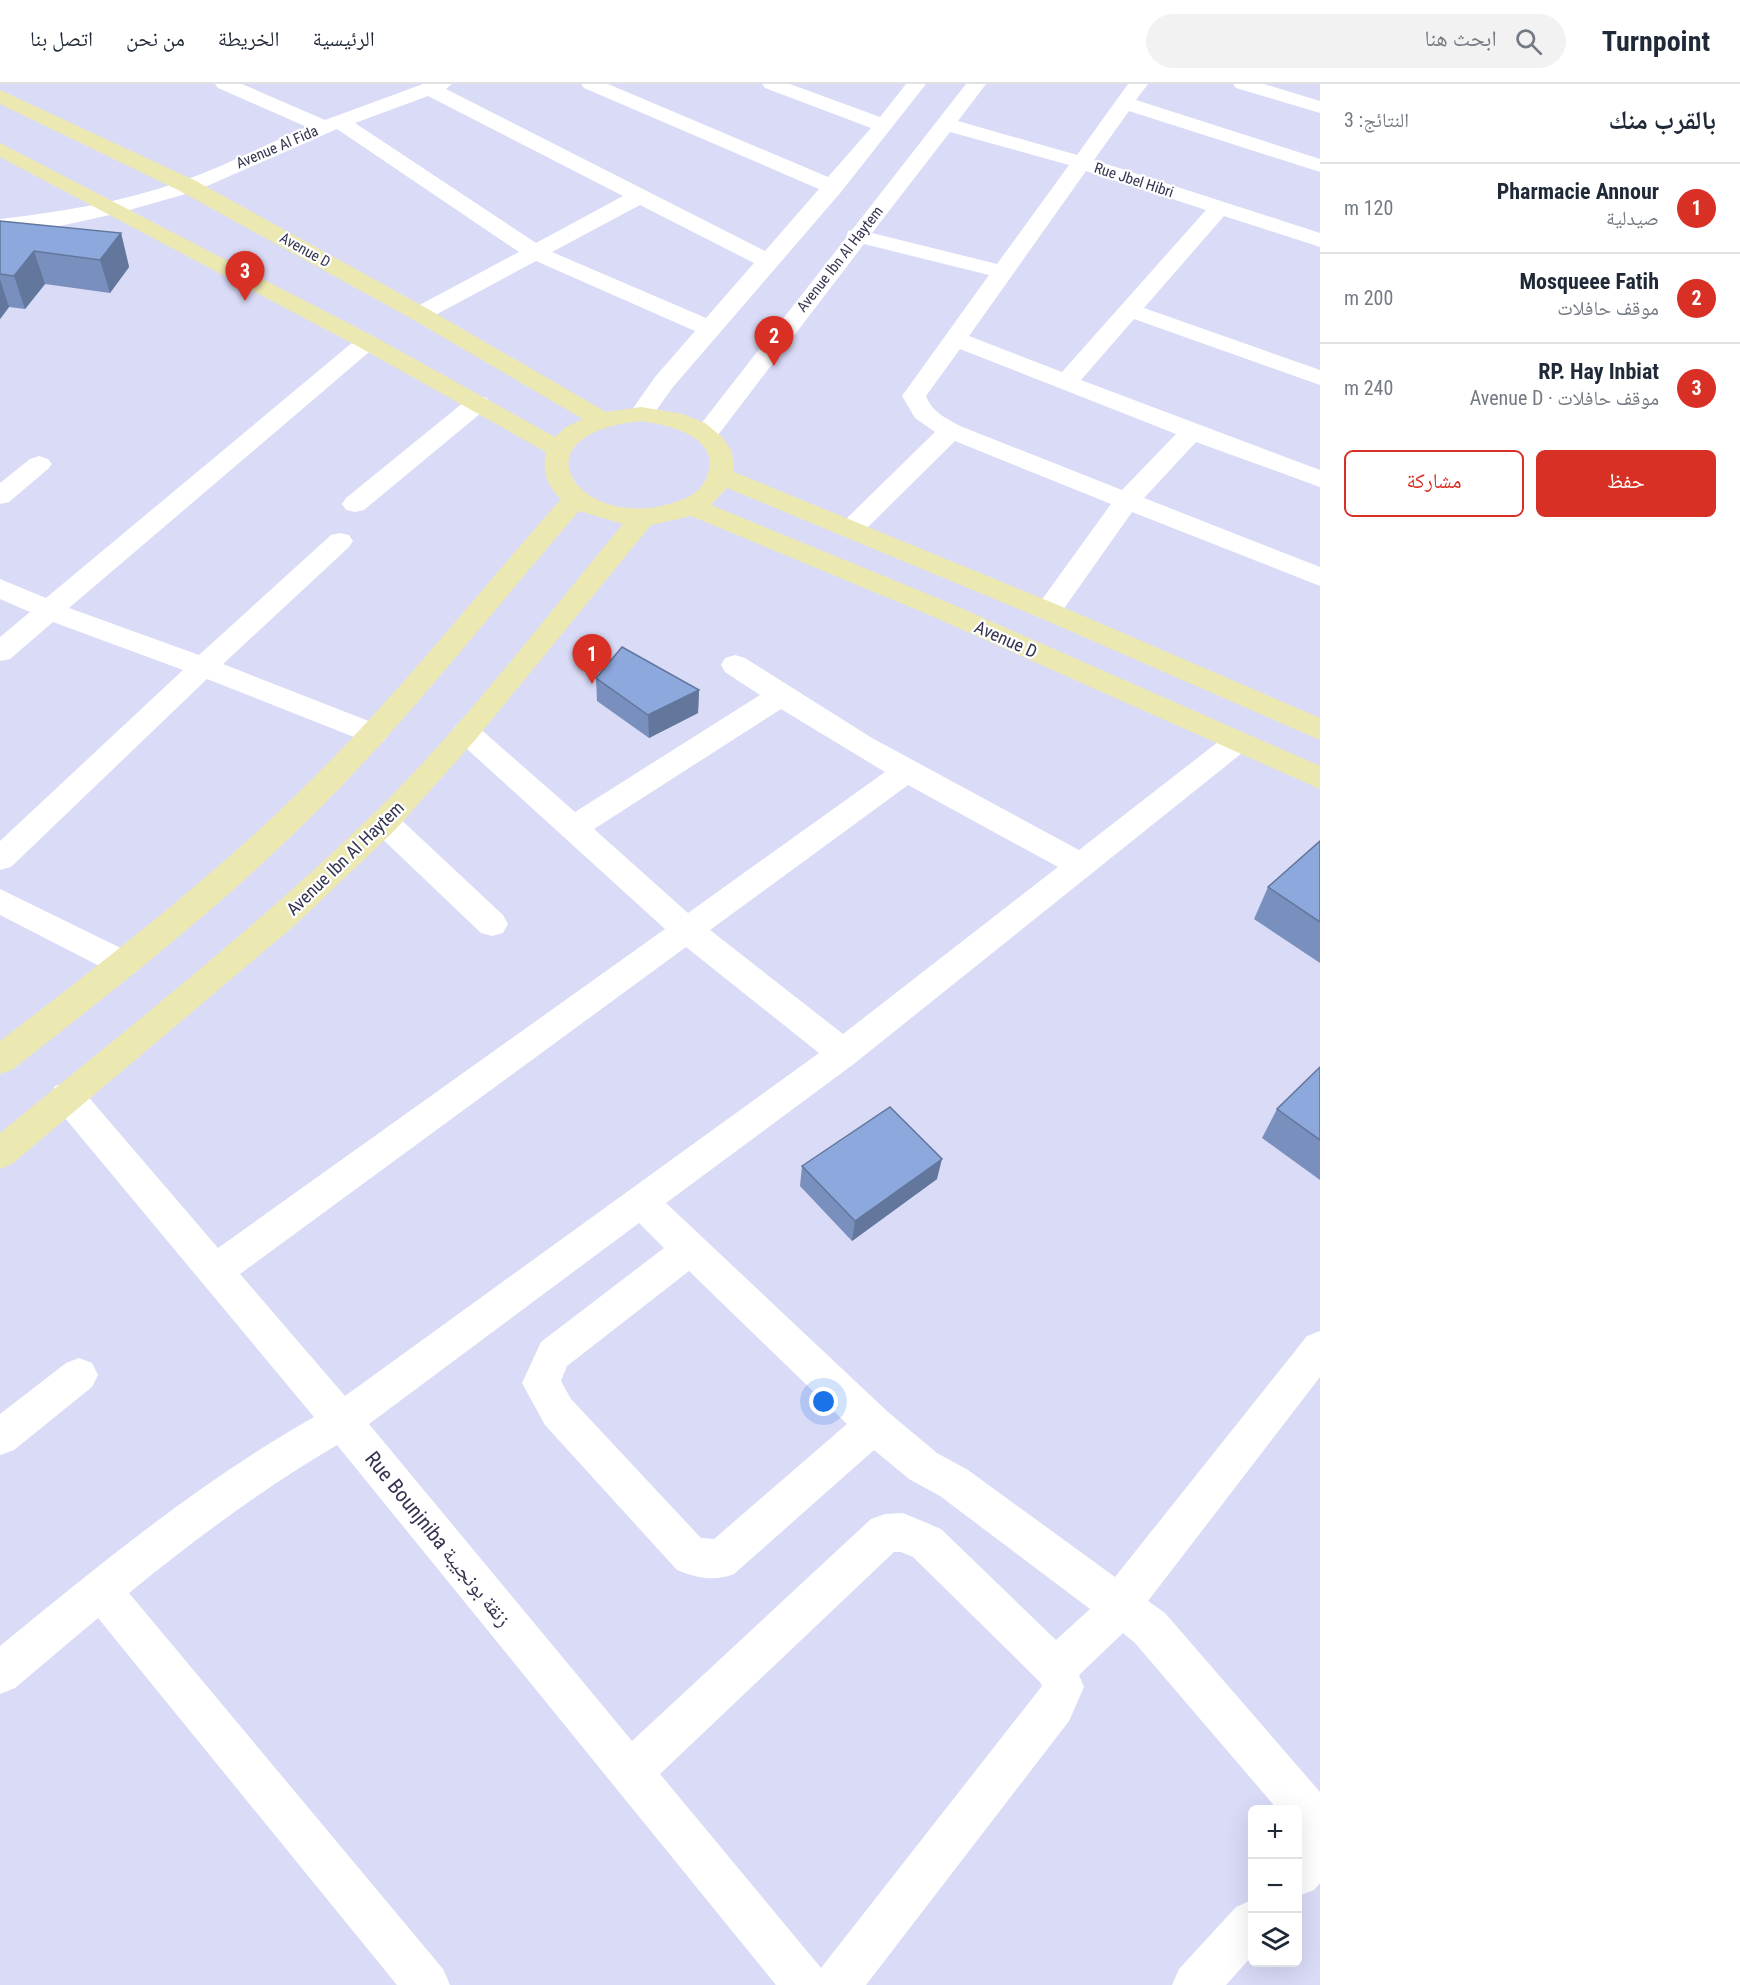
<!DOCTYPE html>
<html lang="ar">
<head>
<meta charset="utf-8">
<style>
  :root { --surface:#fff; --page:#f2f2f3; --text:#1f2937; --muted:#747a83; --line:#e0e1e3; --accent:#d93025 }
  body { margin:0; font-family:"Roboto Condensed","Noto Naskh Arabic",sans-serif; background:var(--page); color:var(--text); direction:rtl }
  .controls { position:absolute; right:18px; bottom:18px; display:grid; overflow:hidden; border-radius:9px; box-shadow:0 6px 24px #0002 }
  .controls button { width:54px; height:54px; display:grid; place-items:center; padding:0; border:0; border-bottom:2px solid var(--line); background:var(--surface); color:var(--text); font:30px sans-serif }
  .you { position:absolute; left:824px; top:1318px; width:21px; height:21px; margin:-15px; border:4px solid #fff; border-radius:50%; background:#1a73e8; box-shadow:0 0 0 9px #1a73e833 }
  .badge { display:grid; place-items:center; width:39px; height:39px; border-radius:50%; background:var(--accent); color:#fff; font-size:20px; font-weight:700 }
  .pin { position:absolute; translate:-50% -50px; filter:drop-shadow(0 2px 3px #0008) }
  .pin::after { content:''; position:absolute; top:32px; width:21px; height:18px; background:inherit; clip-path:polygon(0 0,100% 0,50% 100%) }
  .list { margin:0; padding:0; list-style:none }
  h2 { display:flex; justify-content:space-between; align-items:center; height:78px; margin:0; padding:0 24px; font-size:26px }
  h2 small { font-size:20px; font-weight:400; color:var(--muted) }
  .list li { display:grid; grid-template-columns:39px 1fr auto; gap:18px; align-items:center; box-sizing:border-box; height:90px; padding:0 24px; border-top:2px solid var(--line) }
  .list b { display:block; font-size:22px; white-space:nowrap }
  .list p { margin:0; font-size:20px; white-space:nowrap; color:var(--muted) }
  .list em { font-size:20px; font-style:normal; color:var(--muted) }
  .actions { display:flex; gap:12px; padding:18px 24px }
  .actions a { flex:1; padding:14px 0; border:2px solid var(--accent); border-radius:9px; text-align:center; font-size:21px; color:var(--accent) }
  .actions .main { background:var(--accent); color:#fff }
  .icon { flex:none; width:33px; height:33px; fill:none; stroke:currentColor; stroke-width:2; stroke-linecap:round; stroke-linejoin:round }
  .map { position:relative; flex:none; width:1320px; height:1901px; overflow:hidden; direction:ltr }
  header { display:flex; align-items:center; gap:36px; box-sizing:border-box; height:84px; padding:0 30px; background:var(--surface); border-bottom:2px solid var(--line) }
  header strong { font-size:28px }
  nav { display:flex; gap:33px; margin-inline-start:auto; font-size:21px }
  .search { width:420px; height:54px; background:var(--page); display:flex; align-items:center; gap:15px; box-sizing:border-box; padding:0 21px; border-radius:33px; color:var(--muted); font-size:22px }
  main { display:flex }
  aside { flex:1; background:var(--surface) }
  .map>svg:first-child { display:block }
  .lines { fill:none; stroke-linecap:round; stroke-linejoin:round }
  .minor { fill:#fff; fill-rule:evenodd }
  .major { fill:#ece8b2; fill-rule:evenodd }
  .wall { fill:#7990be }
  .shaded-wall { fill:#63769b }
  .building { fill:#8da8dd; stroke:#63769b; stroke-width:1.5 }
  .labels { text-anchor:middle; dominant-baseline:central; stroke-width:4.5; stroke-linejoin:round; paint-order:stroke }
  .far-street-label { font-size:15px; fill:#353551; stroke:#fff }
  .street-label { font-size:18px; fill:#353551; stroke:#fff }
  .near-street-label { font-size:21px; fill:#353551; stroke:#fff }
</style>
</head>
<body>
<header>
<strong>Turnpoint</strong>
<div class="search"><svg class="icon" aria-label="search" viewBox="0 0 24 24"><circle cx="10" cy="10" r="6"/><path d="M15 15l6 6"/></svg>ابحث هنا</div>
<nav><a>الرئيسية</a><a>الخريطة</a><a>من نحن</a><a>اتصل بنا</a></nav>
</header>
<main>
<aside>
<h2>بالقرب منك<small>النتائج: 3</small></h2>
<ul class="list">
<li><span class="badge">1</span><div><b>Pharmacie Annour</b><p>صيدلية</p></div><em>120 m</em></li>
<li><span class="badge">2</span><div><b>Mosqueee Fatih</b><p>موقف حافلات</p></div><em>200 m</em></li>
<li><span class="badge">3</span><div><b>RP. Hay Inbiat</b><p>موقف حافلات · Avenue D</p></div><em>240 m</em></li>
</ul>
<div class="actions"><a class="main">حفظ</a><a>مشاركة</a></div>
</aside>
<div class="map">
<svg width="1320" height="1901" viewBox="0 0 1320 1901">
  <rect width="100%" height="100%" fill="#dadbf7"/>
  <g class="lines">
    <g class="minor">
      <path d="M215 0H242L325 36 423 0H452L446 5 765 167 819 105 584 4 581 0H608L828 93 871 44 765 4 762 0H790L880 33 906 0H926L841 108 673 303 650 335 641 337 632 335 629 330 655 293 695 247 536 177 428 235 420 237 412 235 408 230 412 225 519 168 337 45 196 107 119 129 60 142 0 149V135C61 128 121 118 180 98 223 83 265 61 307 43L218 4ZM428 12 623 112 536 159 355 39ZM640 121 754 179 706 234 552 168Z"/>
      <path d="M966 0H986L958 37 1077 71 1128 0H1148L1136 16 1320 75V88L1129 27 1094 76 1320 149V163L1224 132 1144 224 1320 286V301L1134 235 1081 296 1320 386V403L1196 358 1144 414 1320 483V502L1132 428 1058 533 1048 536 1038 533 1034 527 1038 521 1111 420 955 357 861 450 852 452 843 450 839 444 843 438 935 348 915 334 902 312 989 191 864 160 715 355 706 358 697 355 694 350 697 345 846 154 848 147 852 146ZM950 48 1069 81 997 180 872 149ZM1086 87 1206 126 1062 288 969 252ZM960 265 1176 350 1122 406 960 342C946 334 932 328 926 312Z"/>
      <path d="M1233 0H1264L1320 17V29L1236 4Z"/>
      <path d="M367 251 375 253 379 258 375 263 69 524 199 571 331 451 340 449 349 451 353 457 349 463 223 580 384 643 388 650 384 657 374 660 364 657 207 595 11 783 0 786V757L183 586 53 538 10 575 0 577V553L30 528 0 515V495L46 514 359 253Z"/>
      <path d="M478 312 487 314 490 319 487 324 364 426 355 428 346 426 342 420 346 414 469 314Z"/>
      <path d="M39 372 48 375 52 380 48 385 9 418 0 420V399L30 375Z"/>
      <path d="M735 571 745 574 872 654 1079 766 1227 651 1237 648 1247 651 1251 658 1247 665 855 979 666 1119 888 1328 937 1369 968 1386 1115 1493 1307 1252 1320 1247V1293L1148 1517 1165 1529 1320 1708V1799L1314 1806 1298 1812V1758L1302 1753 1298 1748V1726H1278L1135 1559 1123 1549 1079 1591 1084 1603 1069 1637 866 1901H776L337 1361C264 1404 195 1455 129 1509L443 1885 450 1901H397L98 1534 15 1604 0 1610V1562C100 1480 201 1397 314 1333L55 1022 50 1012 55 1002 67 998 79 1002 218 1164 665 845 456 655 452 648 456 641 466 638 476 641 575 728 760 611 725 588 721 581 725 574ZM781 625 885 688 688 829 594 745ZM908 701 1058 783 843 950 710 846ZM686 863 819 969 345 1312 240 1190ZM639 1139 664 1164 541 1258 522 1299 545 1341 677 1486C697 1494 714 1498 734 1490L874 1366 909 1395 940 1412 1090 1525 1056 1556 941 1445 903 1429 885 1430 871 1435 632 1657 369 1340ZM689 1187 847 1340 714 1455 701 1454 571 1315 561 1297 567 1282ZM894 1468H901L913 1473 1040 1598 1042 1602 821 1884 660 1690Z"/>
      <path d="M384 727 395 730 503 831 508 840 503 849 492 852 481 849 373 746 369 738 373 730Z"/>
      <path d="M0 805 135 871 140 880 135 889 124 893 113 889 0 831Z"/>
      <path d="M79 1274 92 1279 98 1291 92 1303 14 1366 0 1371V1330L66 1279Z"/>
      <path d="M1252 1816V1872L1226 1901H1172L1179 1885 1236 1823Z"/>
    </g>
    <path class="major" d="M0 6 196 97 428 225 606 328 641 323 683 330 705 339 722 353 732 368 734 388 1058 521 1320 634V656L1038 533 727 404 711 421 947 518 1320 682V705L927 530 691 432 651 441 476 655 395 746 294 842 12 1080 0 1085V1049C126 946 255 845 372 731 462 644 543 536 623 440L579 427C494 525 414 629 323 721 227 818 119 902 12 986L0 990V957C103 878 207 798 300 707 394 616 474 513 561 415 547 401 542 388 546 368L359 263 0 73V59L375 253 555 353 566 343 583 335 412 235 180 107 0 20ZM641 337C668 341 722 352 707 392 704 402 695 410 686 414 587 458 503 351 641 337Z"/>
  </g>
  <g class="wall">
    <path d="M0 137 121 149 129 183 110 209 45 200 25 225 9 223 0 235Z"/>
    <path d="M596 594 699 606 698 629 649 654 597 617Z"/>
    <path d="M1320 757V879L1254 835 1268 803Z"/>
    <path d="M1320 983V1096L1262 1054 1277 1025Z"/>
    <path d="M802 1082 937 1095 852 1157 800 1102Z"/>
  </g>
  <g class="shaded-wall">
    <path d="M121 149 129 183 110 209 100 176Z"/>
    <path d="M34 167 45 200 25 225 14 192Z"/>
    <path d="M0 195 9 223 0 235Z"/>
    <path d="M699 606 698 629 649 654 648 631Z"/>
    <path d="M942 1075 937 1095 852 1157 855 1137Z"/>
  </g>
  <g class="building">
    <path d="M0 137 121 149 100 176 34 167 14 192 0 190Z"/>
    <path d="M622 563 699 606 648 631 596 594Z"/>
    <path d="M1320 757V838L1268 803Z"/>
    <path d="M1320 983V1056L1277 1025Z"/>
    <path d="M890 1023 942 1075 855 1137 802 1082Z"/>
  </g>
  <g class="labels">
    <g class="far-street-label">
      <text transform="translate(277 63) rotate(-23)">Avenue Al Fida</text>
      <text transform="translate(1134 96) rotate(18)">Rue Jbel Hibri</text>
      <text transform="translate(305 166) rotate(29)">Avenue D</text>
      <text transform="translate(840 175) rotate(-52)">Avenue Ibn Al Haytem</text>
    </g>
    <g class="street-label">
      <text transform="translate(1006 555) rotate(24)">Avenue D</text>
      <text transform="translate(345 774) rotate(-44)">Avenue Ibn Al Haytem</text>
    </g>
    <g class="near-street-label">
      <text transform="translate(438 1455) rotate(51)">Rue Bounjniba زنقة بونجيبة</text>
    </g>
  </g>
</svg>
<div class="controls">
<button>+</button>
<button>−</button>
<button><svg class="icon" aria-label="layers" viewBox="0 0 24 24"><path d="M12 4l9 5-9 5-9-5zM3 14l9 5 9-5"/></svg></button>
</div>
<div class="you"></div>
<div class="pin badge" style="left:592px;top:600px">1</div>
<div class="pin badge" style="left:774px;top:282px">2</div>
<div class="pin badge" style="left:245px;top:217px">3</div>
</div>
</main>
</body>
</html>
